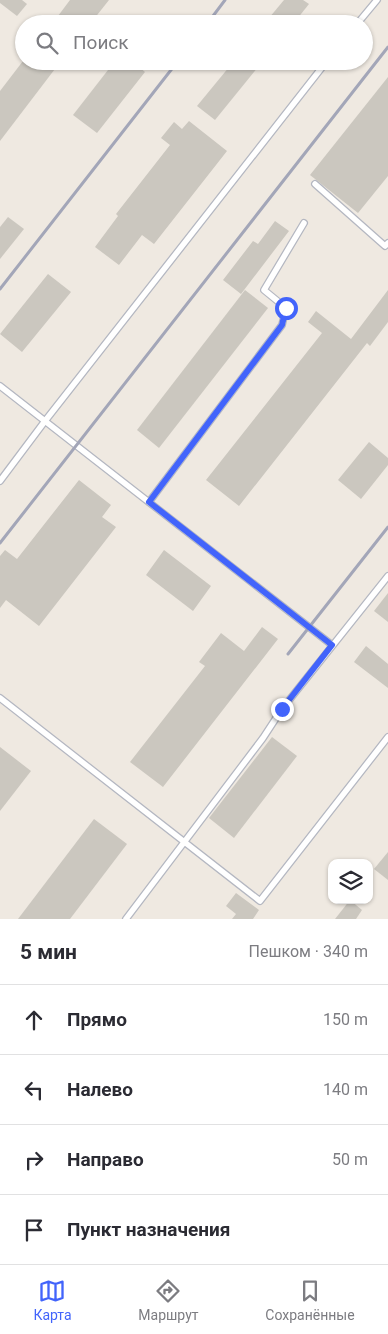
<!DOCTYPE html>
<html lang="ru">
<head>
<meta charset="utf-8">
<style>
  :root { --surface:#fff; --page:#f2f2f3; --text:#2b2b33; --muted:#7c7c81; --line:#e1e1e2; --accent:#4264fb }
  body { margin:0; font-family:Roboto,sans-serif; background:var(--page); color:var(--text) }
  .controls { position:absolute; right:15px; bottom:15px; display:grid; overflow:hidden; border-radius:10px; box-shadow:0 1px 4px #0004 }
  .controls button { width:45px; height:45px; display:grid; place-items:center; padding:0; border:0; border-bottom:1px solid var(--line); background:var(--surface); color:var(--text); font:25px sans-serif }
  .stop { position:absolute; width:15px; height:15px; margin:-11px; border:4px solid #4264fb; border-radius:50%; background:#fff }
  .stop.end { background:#4264fb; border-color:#fff; box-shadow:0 1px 5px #0008 }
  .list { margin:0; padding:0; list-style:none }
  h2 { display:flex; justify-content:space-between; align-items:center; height:65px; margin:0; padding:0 20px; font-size:21px }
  h2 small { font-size:16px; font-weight:400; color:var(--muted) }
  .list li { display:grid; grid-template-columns:32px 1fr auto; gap:15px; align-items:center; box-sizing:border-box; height:70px; padding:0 20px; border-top:1px solid var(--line) }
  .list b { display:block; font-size:19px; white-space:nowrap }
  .list em { font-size:16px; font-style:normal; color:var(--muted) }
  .icon { flex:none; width:28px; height:28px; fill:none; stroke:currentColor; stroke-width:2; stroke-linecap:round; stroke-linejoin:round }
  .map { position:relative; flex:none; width:388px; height:919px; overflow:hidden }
  .search { position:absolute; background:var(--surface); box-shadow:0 1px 4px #0004; left:15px; right:15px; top:15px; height:55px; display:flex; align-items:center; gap:12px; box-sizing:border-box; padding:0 18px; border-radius:28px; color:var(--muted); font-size:19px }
  .sheet { height:345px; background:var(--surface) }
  nav { display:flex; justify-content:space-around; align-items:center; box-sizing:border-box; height:70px; border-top:1px solid var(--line); background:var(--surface); font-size:14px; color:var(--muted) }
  nav a { display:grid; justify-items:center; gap:2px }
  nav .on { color:var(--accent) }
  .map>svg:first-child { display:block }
  .building { fill:#cbc7bf }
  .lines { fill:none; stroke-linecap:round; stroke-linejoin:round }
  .lane-casing { stroke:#b4b7c1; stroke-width:8 }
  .lane { stroke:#fff; stroke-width:5.5 }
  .rail { stroke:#a3a6b8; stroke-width:3 }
  .route { stroke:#4264fb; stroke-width:6 }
</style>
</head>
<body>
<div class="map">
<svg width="388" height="919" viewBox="0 0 388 919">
  <rect width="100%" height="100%" fill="#efe9e1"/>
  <g class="building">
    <path d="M0 0H22L27 4 17 16 0 3Z"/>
    <path d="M70 0H109L90 24H52Z"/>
    <path d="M284 0H303L309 4 293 24H264Z"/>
    <path d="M23 61H61L0 141V91Z"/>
    <path d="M115 61H132L145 72 97 133 73 115Z"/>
    <path d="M234 61H263L215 120 197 106Z"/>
    <path d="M388 77V176L358 213 310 175Z"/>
    <path d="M189 121 227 151 154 244 142 235 119 265 95 247 118 216 116 214 170 145 161 138 174 122 182 129Z"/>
    <path d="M8 217 24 229 0 259V227Z"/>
    <path d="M275 221 289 231 241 294 223 280 253 241 258 244Z"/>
    <path d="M48 274 71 292 22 352 0 334Z"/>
    <path d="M245 290 268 308 159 448 137 430Z"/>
    <path d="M388 290V322L370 346 367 343 239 506 206 480 322 333 308 322 316 311 351 339Z"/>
    <path d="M369 442 388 458V465L361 499 338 480Z"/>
    <path d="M79 480 111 505 102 517 116 527 39 626 6 600 0 608V556L5 550 17 559Z"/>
    <path d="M164 550 211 586 193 611 146 575Z"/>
    <path d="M388 593V622L374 611Z"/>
    <path d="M262 627 278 639 163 787 130 762 205 666 199 662 221 633 244 651Z"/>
    <path d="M366 646 388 664V688L354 662Z"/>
    <path d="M272 737 297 756 234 838 209 818Z"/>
    <path d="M0 747 31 771 0 811Z"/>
    <path d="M94 819 127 844 70 919H18Z"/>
    <path d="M388 852V880L374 869Z"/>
    <path d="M236 893 259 910 253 919H232L236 914 226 906Z"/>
    <path d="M350 900 362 910 356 919H335Z"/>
  </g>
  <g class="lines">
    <g class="lane-casing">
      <g id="lane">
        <path d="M357 24 377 0"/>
        <path d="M315 184 385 246 388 243"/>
        <path d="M0 386 332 645"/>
        <path d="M0 481 45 421 327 61"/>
        <path d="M149 502 282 325 286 308 264 290 304 223"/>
        <path d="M0 698 260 901 388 737"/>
        <path d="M126 919 263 738 282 709 388 576"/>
      </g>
    </g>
    <use href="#lane" class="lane"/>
    <g class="rail">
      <path d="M207 24 225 0"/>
      <path d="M0 289 178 61"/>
      <path d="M0 543 388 47"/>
      <path d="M288 654 388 527"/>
    </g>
  </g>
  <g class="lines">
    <path class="route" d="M282 709 332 645 149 502 282 325 286 308"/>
  </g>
</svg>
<div class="controls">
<button><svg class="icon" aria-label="layers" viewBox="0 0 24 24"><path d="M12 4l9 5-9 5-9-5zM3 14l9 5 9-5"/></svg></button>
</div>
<div class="stop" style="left:286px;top:308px"></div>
<div class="stop end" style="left:282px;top:709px"></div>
<div class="search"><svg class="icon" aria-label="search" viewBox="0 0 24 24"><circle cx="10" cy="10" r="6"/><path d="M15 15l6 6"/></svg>Поиск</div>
</div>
<section class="sheet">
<h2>5 мин<small>Пешком · 340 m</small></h2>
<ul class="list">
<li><svg class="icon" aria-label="ahead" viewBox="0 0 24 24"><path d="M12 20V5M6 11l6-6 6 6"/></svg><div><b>Прямо</b></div><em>150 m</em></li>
<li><svg class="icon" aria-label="left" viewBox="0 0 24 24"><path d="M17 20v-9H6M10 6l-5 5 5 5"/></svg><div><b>Налево</b></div><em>140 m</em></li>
<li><svg class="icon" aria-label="right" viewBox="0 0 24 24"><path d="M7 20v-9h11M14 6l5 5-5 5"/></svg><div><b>Направо</b></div><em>50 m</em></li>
<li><svg class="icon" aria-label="arrive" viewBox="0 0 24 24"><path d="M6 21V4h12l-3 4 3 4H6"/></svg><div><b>Пункт назначения</b></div></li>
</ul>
</section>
<nav>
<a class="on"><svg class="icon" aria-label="map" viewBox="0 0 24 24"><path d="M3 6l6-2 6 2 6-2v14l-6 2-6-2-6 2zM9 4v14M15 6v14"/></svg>Карта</a>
<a><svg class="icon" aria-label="directions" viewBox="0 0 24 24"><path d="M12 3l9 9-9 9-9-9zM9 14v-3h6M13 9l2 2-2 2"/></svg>Маршрут</a>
<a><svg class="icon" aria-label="saved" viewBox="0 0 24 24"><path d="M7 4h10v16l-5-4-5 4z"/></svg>Сохранённые</a>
</nav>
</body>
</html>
